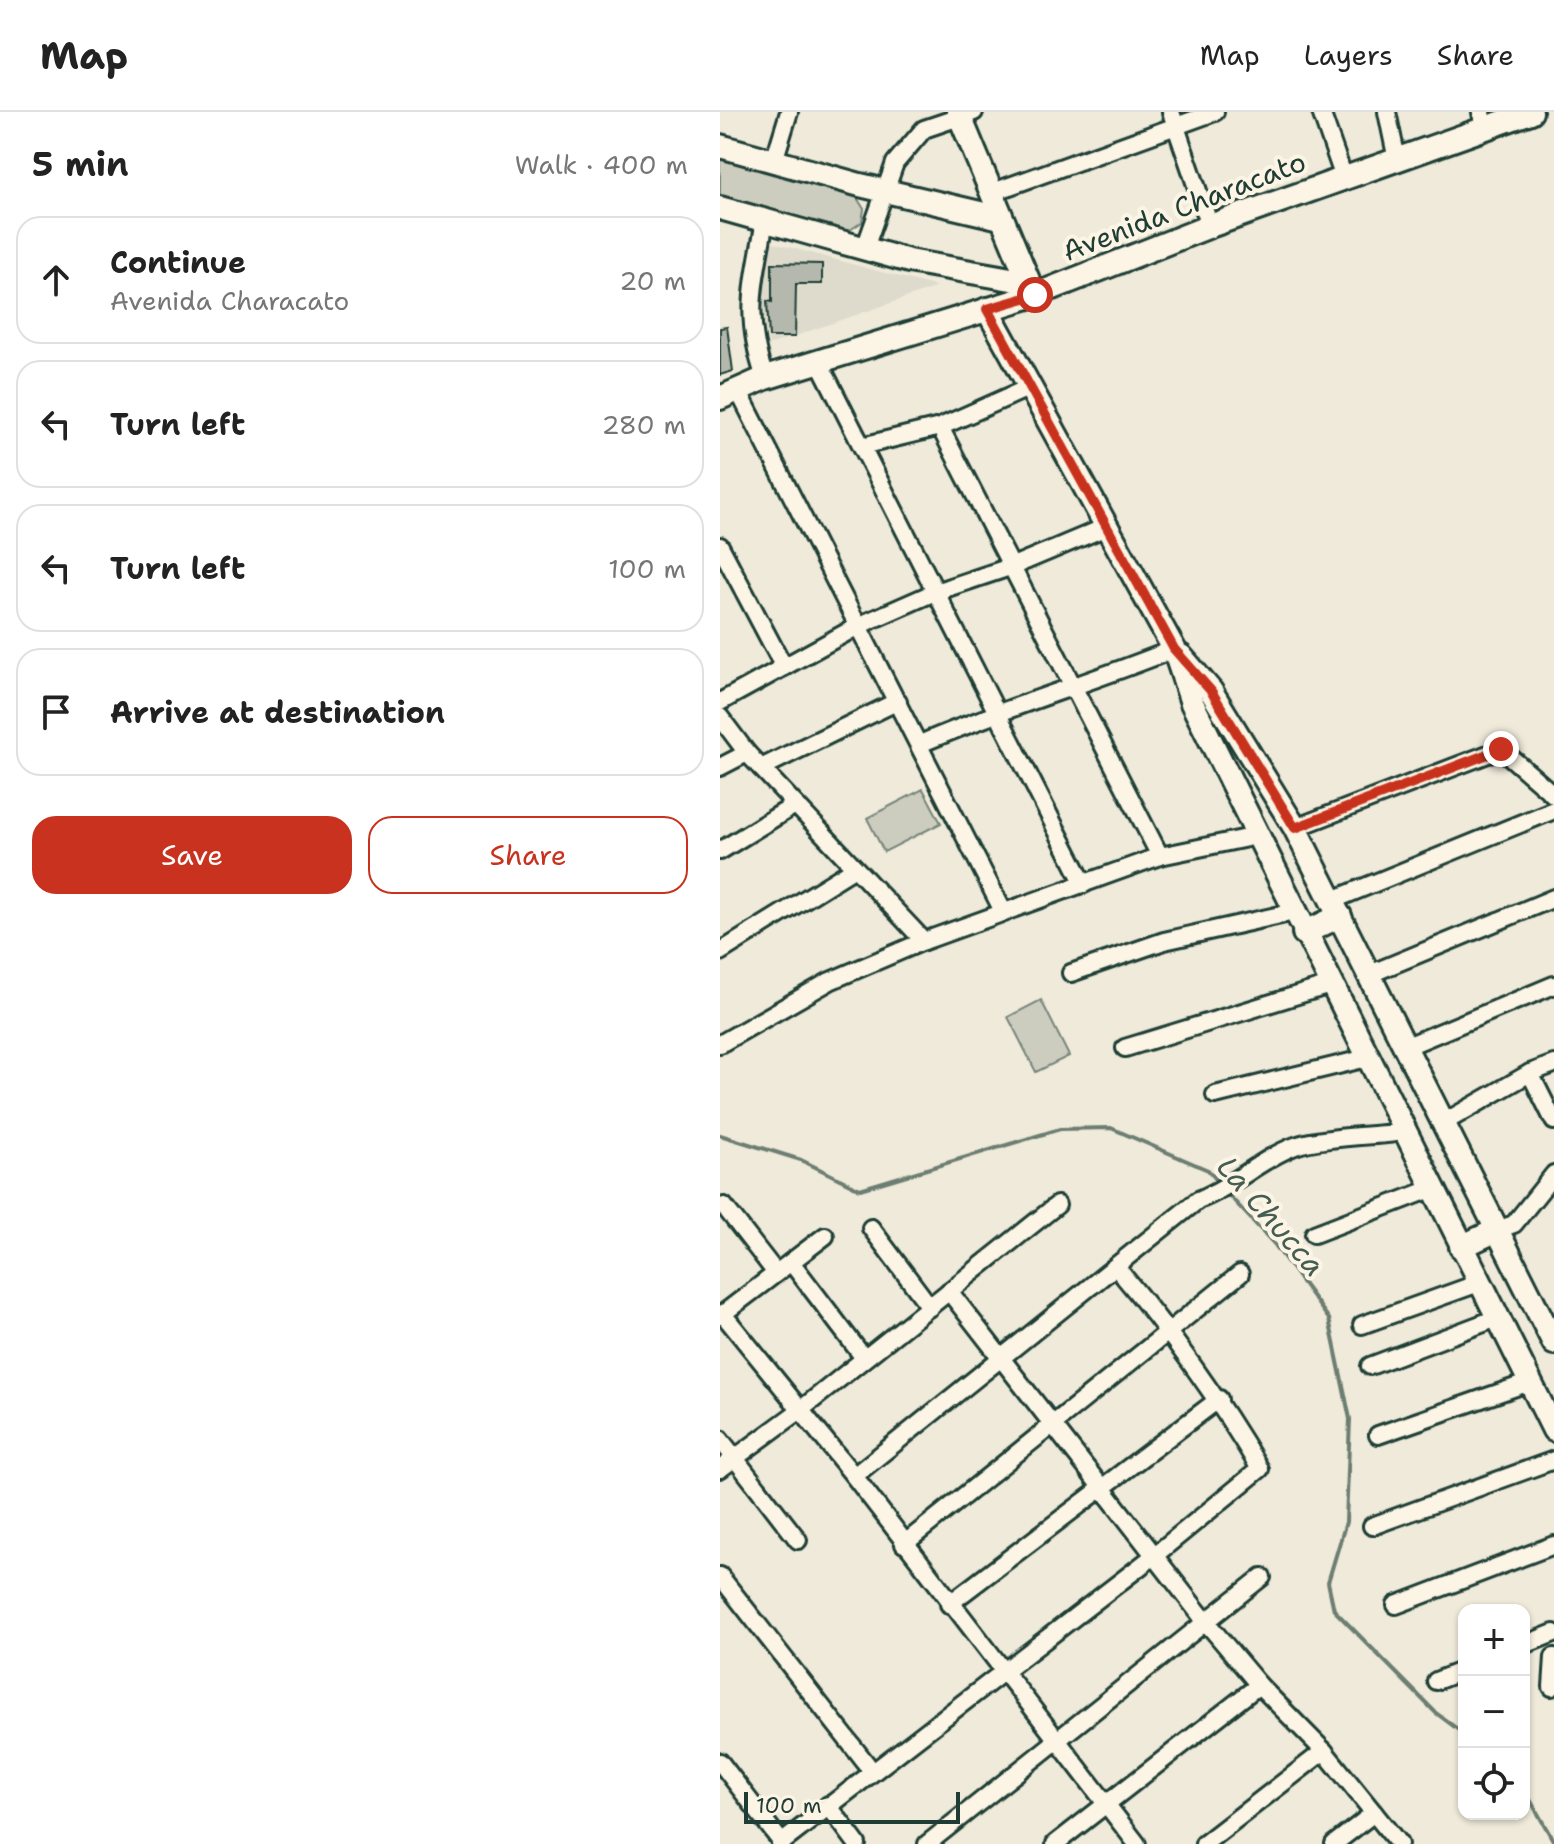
<!DOCTYPE html>
<html lang="en">
<head>
<meta charset="utf-8">
<style>
  :root { --surface:#fff; --page:#f6f6f6; --text:#222; --muted:#767676; --line:#e0e0e0; --accent:#c8321e }
  body { margin:0; font-family:"Shantell Sans",sans-serif; background:var(--page); color:var(--text) }
  .controls { position:absolute; right:24px; bottom:24px; display:grid; overflow:hidden; border-radius:16px; box-shadow:0 2px 6px #0004 }
  .controls button { width:72px; height:72px; display:grid; place-items:center; padding:0; border:0; border-bottom:2px solid var(--line); background:var(--surface); color:var(--text); font:40px sans-serif }
  .scale { position:absolute; left:24px; bottom:20px; width:216px; box-sizing:border-box; padding-left:8px; border:4px solid #1f3d34; border-top:0; font-size:22px; line-height:28px; white-space:nowrap; color:#1f3d34; -webkit-text-stroke:6px #fcf5e5; paint-order:stroke }
  .stop { position:absolute; width:24px; height:24px; margin:-18px; border:6px solid #c8321e; border-radius:50%; background:#fff }
  .stop.end { background:#c8321e; border-color:#fff; box-shadow:0 2px 8px #0008 }
  .list { margin:0; padding:0; list-style:none }
  h2 { display:flex; justify-content:space-between; align-items:center; height:104px; margin:0; padding:0 32px; font-size:34px }
  h2 small { font-size:26px; font-weight:400; color:var(--muted) }
  .list li { display:grid; grid-template-columns:52px 1fr auto; gap:24px; align-items:center; box-sizing:border-box; height:128px; margin:0 16px 16px; padding:0 16px; border:2px solid var(--line); border-radius:24px }
  .list b { display:block; font-size:30px; white-space:nowrap }
  .list p { margin:0; font-size:26px; white-space:nowrap; color:var(--muted) }
  .list em { font-size:26px; font-style:normal; color:var(--muted) }
  .actions { display:flex; gap:16px; padding:24px 32px }
  .actions a { flex:1; padding:18px 0; border:2px solid var(--accent); border-radius:24px; text-align:center; font-size:28px; color:var(--accent) }
  .actions .main { background:var(--accent); color:#fff }
  .icon { flex:none; width:44px; height:44px; fill:none; stroke:currentColor; stroke-width:2; stroke-linecap:round; stroke-linejoin:round }
  .map { position:relative; flex:none; width:834px; height:1732px; overflow:hidden }
  header { display:flex; align-items:center; gap:48px; box-sizing:border-box; height:112px; padding:0 40px; background:var(--surface); border-bottom:2px solid var(--line) }
  header strong { font-size:38px }
  nav { display:flex; gap:44px; margin-inline-start:auto; font-size:28px }
  main { display:flex }
  aside { flex:1; background:var(--surface) }
  .map>svg:first-child { display:block }
  .built { fill:#dedbcc }
  .green { fill:#cccdbf; stroke:#76857a; stroke-width:2 }
  .lines { fill:none; stroke-linecap:round; stroke-linejoin:round }
  .stream { stroke:#6c7d71; stroke-width:4 }
  .building { fill:#b5b9ad; stroke:#1f3d34; stroke-width:2 }
  .street-casing { stroke:#1f3d34; stroke-width:22 }
  .secondary-casing { stroke:#1f3d34; stroke-width:28 }
  .street { stroke:#fcf5e5; stroke-width:16 }
  .secondary { stroke:#fcf5e5; stroke-width:22 }
  .route { stroke:#c8321e; stroke-width:10 }
  .labels { text-anchor:middle; dominant-baseline:central; stroke-width:8; stroke-linejoin:round; paint-order:stroke }
  .street-label { font-size:28px; fill:#1f3d34; stroke:#fcf5e5 }
  .water-label { font-size:30px; font-style:italic; fill:#455d53; stroke:#fcf5e5 }
</style>
</head>
<body>
<header>
<strong>Map</strong>
<nav><a>Map</a><a>Layers</a><a>Share</a></nav>
</header>
<main>
<aside>
<h2>5 min<small>Walk · 400 m</small></h2>
<ul class="list">
<li><svg class="icon" aria-label="ahead" viewBox="0 0 24 24"><path d="M12 20V5M6 11l6-6 6 6"/></svg><div><b>Continue</b><p>Avenida Characato</p></div><em>20 m</em></li>
<li><svg class="icon" aria-label="left" viewBox="0 0 24 24"><path d="M17 20v-9H6M10 6l-5 5 5 5"/></svg><div><b>Turn left</b></div><em>280 m</em></li>
<li><svg class="icon" aria-label="left" viewBox="0 0 24 24"><path d="M17 20v-9H6M10 6l-5 5 5 5"/></svg><div><b>Turn left</b></div><em>100 m</em></li>
<li><svg class="icon" aria-label="arrive" viewBox="0 0 24 24"><path d="M6 21V4h12l-3 4 3 4H6"/></svg><div><b>Arrive at destination</b></div></li>
</ul>
<div class="actions"><a class="main">Save</a><a>Share</a></div>
</aside>
<div class="map">
<svg width="834" height="1732" viewBox="0 0 834 1732">
  <rect width="100%" height="100%" fill="#efeada"/>
  <filter id="ink" filterUnits="userSpaceOnUse"><feTurbulence type="fractalNoise" baseFrequency=".0125" numOctaves="2"/><feDisplacementMap in="SourceGraphic" scale="16" xChannelSelector="R" yChannelSelector="G"/><feConvolveMatrix kernelMatrix="1 2 1 2 8 2 1 2 1" color-interpolation-filters="sRGB"/></filter>
  <g filter="url(#ink)">
    <path class="built" d="M46 129 217 175 49 233 38 184Z"/>
    <g class="green">
      <path d="M0 42 134 81 144 97 142 110 124 122 0 89Z"/>
      <path d="M203 677 221 711 164 740 147 706Z"/>
      <path d="M321 888 349 944 316 960 288 905Z"/>
    </g>
    <g class="lines">
      <g class="stream">
        <path d="M0 1023 81 1048 140 1077 340 1017 391 1016 488 1058 500 1072"/>
        <path d="M505 1079 555 1133 609 1207 630 1307 626 1410 608 1470 614 1498 716 1601 744 1622"/>
        <path d="M804 1677 834 1730"/>
      </g>
    </g>
    <g class="building">
      <path d="M52 151 102 152V172H76L75 225H49L47 189 52 190Z"/>
      <path d="M7 215 13 259 0 263V216Z"/>
    </g>
    <g class="lines">
      <g class="street-casing">
        <g id="street">
          <path d="M451 0 490 114"/>
          <path d="M601 0 624 66"/>
          <path d="M667 0 677 48"/>
          <path d="M761 0 764 17"/>
          <path d="M54 49 69 0"/>
          <path d="M273 80 495 0"/>
          <path d="M45 108C34 173 23 202 45 266"/>
          <path d="M145 136 175 51 204 17 254 0"/>
          <path d="M99 250 364 772"/>
          <path d="M19 280 284 801"/>
          <path d="M220 315 440 744"/>
          <path d="M142 334 220 315 308 276"/>
          <path d="M0 434 64 555"/>
          <path d="M0 590 140 513 215 480 293 454 386 415"/>
          <path d="M0 605 27 641 204 829"/>
          <path d="M200 632C283 596 370 571 454 537"/>
          <path d="M0 655 27 641"/>
          <path d="M41 656 178 589"/>
          <path d="M575 716 781 637 834 683"/>
          <path d="M0 739 75 693"/>
          <path d="M613 788 834 698"/>
          <path d="M0 840 135 756"/>
          <path d="M351 861 444 829 574 800"/>
          <path d="M650 862 834 786"/>
          <path d="M0 932 110 869 204 829 440 744 537 724"/>
          <path d="M685 935 834 873"/>
          <path d="M405 936 610 873"/>
          <path d="M810 961 834 1009"/>
          <path d="M495 983 647 946"/>
          <path d="M723 1011 810 961 834 952"/>
          <path d="M4 1094 56 1161"/>
          <path d="M151 1116 210 1195"/>
          <path d="M777 1118 794 1112 834 1062"/>
          <path d="M594 1122 711 1077"/>
          <path d="M71 1150 144 1246"/>
          <path d="M229 1179 486 1510 539 1573 604 1639 679 1732"/>
          <path d="M3 1202 134 1364 417 1732"/>
          <path d="M0 1204 105 1124"/>
          <path d="M642 1213 759 1171"/>
          <path d="M650 1254 777 1206"/>
          <path d="M658 1323 810 1270"/>
          <path d="M0 1327 78 1428"/>
          <path d="M0 1357 79 1299 337 1093"/>
          <path d="M134 1364 478 1088C513 1075 540 1047 575 1034 600 1025 655 1024 685 1020"/>
          <path d="M652 1414 834 1348"/>
          <path d="M184 1432 520 1162"/>
          <path d="M0 1464 152 1659"/>
          <path d="M229 1492 499 1287"/>
          <path d="M676 1493 834 1433"/>
          <path d="M804 1533 834 1521"/>
          <path d="M716 1569 744 1558"/>
          <path d="M832 1575 834 1545"/>
          <path d="M0 1650 62 1731"/>
          <path d="M108 1693 137 1732"/>
          <path d="M60 1732 435 1443 540 1357C497 1284 450 1219 396 1155"/>
          <path d="M207 1732 542 1465"/>
          <path d="M335 1732 539 1573"/>
          <path d="M484 1732 604 1639"/>
          <path d="M614 1732 654 1701"/>
        </g>
      </g>
      <g class="secondary-casing">
        <g id="secondary">
          <path d="M238 0 313 180"/>
          <path d="M0 34 140 73 281 106"/>
          <path d="M0 96 189 149 308 170"/>
          <path d="M267 197 454 537 472 591 834 1318"/>
          <path d="M0 286 45 266 315 183 490 114 811 0"/>
          <path d="M461 544 491 579 575 716 834 1231"/>
          <path d="M584 821 620 804"/>
          <path d="M741 1135 777 1118"/>
        </g>
      </g>
      <use href="#street" class="street"/>
      <use href="#secondary" class="secondary"/>
    </g>
  </g>
  <g class="lines" filter="url(#ink)">
    <path class="route" d="M315 183 267 197 454 537 491 579 575 716 781 637"/>
  </g>
  <g class="labels">
    <g class="street-label">
      <text transform="translate(464 94) rotate(-21)">Avenida Characato</text>
    </g>
    <g class="water-label">
      <text transform="translate(551 1104) rotate(49)">La Chucca</text>
    </g>
  </g>
</svg>
<div class="controls">
<button>+</button>
<button>−</button>
<button><svg class="icon" aria-label="locate" viewBox="0 0 24 24"><circle cx="12" cy="12" r="6"/><path d="M12 2v4M12 18v4M2 12h4M18 12h4"/></svg></button>
</div>
<div class="scale">100 m</div>
<div class="stop" style="left:315px;top:183px"></div>
<div class="stop end" style="left:781px;top:637px"></div>
</div>
</main>
</body>
</html>
